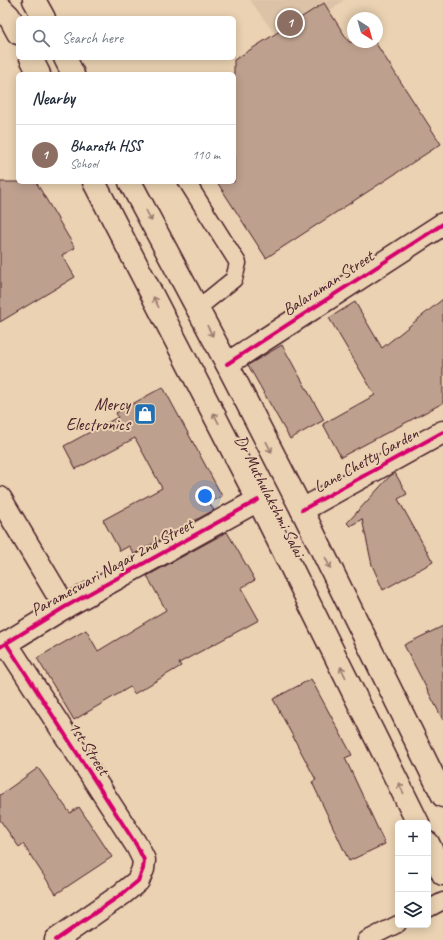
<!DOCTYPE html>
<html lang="en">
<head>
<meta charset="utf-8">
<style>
  :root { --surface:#fff; --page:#f6f6f7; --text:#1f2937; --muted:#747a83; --line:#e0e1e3; --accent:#1f6fb2 }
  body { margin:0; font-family:Caveat,sans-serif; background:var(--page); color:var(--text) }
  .controls { position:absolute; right:12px; bottom:12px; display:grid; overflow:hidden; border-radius:6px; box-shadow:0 2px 10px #0003 }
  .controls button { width:36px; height:36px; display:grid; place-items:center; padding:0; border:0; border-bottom:1px solid var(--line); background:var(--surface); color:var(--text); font:20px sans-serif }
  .compass { position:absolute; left:347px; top:12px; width:36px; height:36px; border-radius:50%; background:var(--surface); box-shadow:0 2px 10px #0003; rotate:143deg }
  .you { position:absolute; left:205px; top:496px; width:14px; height:14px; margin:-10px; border:3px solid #fff; border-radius:50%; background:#1a73e8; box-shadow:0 0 0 6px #1a73e833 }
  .badge { display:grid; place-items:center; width:26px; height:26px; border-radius:50%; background:var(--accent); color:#fff; font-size:13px; font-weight:700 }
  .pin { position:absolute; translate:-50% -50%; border:2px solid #fff; box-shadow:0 1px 4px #0006 }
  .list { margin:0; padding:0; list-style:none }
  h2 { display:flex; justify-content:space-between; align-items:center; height:52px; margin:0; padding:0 16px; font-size:17px }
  h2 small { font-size:13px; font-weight:400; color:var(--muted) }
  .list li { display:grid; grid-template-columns:26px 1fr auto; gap:12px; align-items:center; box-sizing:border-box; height:60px; padding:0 16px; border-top:1px solid var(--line) }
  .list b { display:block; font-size:15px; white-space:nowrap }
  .list p { margin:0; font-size:13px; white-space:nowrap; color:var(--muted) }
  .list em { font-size:13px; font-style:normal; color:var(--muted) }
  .icon { flex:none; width:22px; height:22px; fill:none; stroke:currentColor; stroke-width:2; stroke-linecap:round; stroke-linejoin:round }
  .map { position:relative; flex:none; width:443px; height:940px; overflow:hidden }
  .search { position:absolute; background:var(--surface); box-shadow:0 2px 10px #0003; left:16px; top:16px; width:220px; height:44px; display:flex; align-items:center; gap:10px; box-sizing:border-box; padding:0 14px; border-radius:6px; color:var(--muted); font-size:15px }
  .panel { position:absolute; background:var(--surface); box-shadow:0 2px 10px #0003; left:16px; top:72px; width:220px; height:112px; border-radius:6px }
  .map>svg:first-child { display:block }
  .built { fill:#dcc3a7 }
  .building { fill:#bda08d; stroke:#4a1f2b }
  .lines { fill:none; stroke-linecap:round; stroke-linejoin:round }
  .lane-casing { stroke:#4a1f2b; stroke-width:19 }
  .street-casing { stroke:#4a1f2b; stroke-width:25 }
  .secondary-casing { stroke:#4a1f2b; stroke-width:25 }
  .lane { stroke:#ead2b2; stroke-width:16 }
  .street { stroke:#ead2b2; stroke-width:22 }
  .secondary { stroke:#ead2b2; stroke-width:22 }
  .cycleway-casing { stroke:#ead2b2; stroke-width:6 }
  .cycleway { stroke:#d6006c; stroke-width:4 }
  .oneway { stroke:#9a786e }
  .labels { text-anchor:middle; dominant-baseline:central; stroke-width:4; stroke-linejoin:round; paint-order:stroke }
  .street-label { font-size:17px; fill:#4a1f2b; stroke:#ead2b2 }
  .poi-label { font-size:17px; fill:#4a1f2b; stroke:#ead2b2; text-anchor:end }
</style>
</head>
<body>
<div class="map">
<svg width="443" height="940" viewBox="0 0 443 940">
  <rect width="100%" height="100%" fill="#ead2b2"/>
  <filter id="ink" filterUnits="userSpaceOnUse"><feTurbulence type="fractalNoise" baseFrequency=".025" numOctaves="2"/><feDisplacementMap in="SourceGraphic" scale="8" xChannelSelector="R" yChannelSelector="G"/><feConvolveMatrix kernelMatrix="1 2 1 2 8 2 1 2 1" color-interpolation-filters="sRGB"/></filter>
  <g filter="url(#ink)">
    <path class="built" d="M250 0H344L283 46Z"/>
    <g class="building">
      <path d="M324 3 349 42H375L441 144 266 258 217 182H234V60Z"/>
      <path d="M0 182H36L75 248 62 255 75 277 0 322Z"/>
      <path d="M443 299V403L341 457 323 424 375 395 329 318 355 302 382 348Z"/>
      <path d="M282 345 324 420 290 439 248 365Z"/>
      <path d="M163 387 222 496 209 503 214 510 134 554 129 546 120 551 103 520 162 488 135 438 76 469 64 446 118 417 116 413Z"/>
      <path d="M395 473 407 494 398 499 433 562 383 590 372 565 362 519 350 526 347 523 390 476Z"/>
      <path d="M227 532 255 580 241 588 259 620 179 663 181 666 134 694 130 687 74 720 37 658 86 630 98 651 166 610 147 576Z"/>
      <path d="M443 626V720L404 645Z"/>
      <path d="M311 679 352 755 345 758 385 844 349 861 312 782 316 780 273 699Z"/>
      <path d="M38 768 70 813 79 807 112 857 56 894 23 844 19 847 0 820V795Z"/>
    </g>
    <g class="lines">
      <g class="lane-casing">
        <g id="lane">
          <path d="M187 182 238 263 234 279 197 309"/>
          <path d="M428 909 443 901"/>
          <path d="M366 940 398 924"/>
        </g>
      </g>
      <g class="street-casing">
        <g id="street">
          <path d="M227 364 443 224"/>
          <path d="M0 498 65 607"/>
          <path d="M302 510 443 432"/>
          <path d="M6 643 137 846 144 860 143 869 138 881 122 894 56 940"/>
          <path d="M0 647 65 607 258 500"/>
        </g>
      </g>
      <g class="secondary-casing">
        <g id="secondary">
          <path d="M34 0 44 18"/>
          <path d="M0 7 9 16 18 33"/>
          <path d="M31 58 39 74"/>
          <path d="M65 58 73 74"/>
          <path d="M94 182 258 500 418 823"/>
          <path d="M130 182 227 364 302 510 443 796"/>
          <path d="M428 843 443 874"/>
        </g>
      </g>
      <use href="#lane" class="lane"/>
      <use href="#street" class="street"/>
      <use href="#secondary" class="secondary"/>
      <g class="cycleway-casing">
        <g id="cycleway">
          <path d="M227 364 443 224"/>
          <path d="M302 510 443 432"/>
          <path d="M6 643 137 846 144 860 143 869 138 881 122 894 56 940"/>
          <path d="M0 647 65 607 258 500"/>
        </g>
      </g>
      <use href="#cycleway" class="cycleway"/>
    </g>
    <defs><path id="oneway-shaft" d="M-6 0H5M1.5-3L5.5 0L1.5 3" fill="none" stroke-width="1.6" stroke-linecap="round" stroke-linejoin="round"/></defs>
    <g class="oneway">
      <use href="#oneway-shaft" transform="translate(149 216) rotate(62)"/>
      <use href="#oneway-shaft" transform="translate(156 302) rotate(-117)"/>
      <use href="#oneway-shaft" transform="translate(210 331) rotate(62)"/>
      <use href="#oneway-shaft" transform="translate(216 418) rotate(-117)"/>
      <use href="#oneway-shaft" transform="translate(269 447) rotate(63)"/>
      <use href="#oneway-shaft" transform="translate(328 563) rotate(64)"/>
      <use href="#oneway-shaft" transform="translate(343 672) rotate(-116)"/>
      <use href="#oneway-shaft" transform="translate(401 788) rotate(-116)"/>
    </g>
  </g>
  <defs>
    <g id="shop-square" transform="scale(1.15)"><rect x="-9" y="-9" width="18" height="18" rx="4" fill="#1f6fb2" stroke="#ead2b2"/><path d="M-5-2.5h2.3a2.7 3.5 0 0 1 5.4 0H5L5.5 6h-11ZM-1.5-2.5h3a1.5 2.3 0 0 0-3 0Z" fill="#fff"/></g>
  </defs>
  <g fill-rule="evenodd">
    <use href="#shop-square" x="145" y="414"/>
  </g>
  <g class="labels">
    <g class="street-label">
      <text transform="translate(328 283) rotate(-33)">Balaraman Street</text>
      <text transform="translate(366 460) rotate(-29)">Lane Chetty Garden</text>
      <text transform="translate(270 496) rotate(63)">Dr Muthulakshmi Salai</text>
      <text transform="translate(112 567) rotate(-29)">Parameswari Nagar 2nd Street</text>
      <text transform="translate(89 748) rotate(57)">1st Street</text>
    </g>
    <g class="poi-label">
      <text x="130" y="404">Mercy<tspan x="130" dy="20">Electronics</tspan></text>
    </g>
  </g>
</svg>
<div class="controls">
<button>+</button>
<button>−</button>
<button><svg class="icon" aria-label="layers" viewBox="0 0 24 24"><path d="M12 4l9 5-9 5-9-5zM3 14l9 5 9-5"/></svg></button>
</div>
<svg class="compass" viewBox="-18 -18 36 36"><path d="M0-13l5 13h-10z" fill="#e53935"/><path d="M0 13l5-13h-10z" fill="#747a83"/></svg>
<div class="you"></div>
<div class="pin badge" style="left:290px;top:23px;background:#8d6e63">1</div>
<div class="search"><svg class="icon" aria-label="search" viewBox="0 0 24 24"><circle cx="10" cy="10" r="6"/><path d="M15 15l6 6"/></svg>Search here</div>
<section class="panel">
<h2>Nearby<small></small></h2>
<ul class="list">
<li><span class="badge" style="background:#8d6e63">1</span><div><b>Bharath HSS</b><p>School</p></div><em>110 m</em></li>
</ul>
</section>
</div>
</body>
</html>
